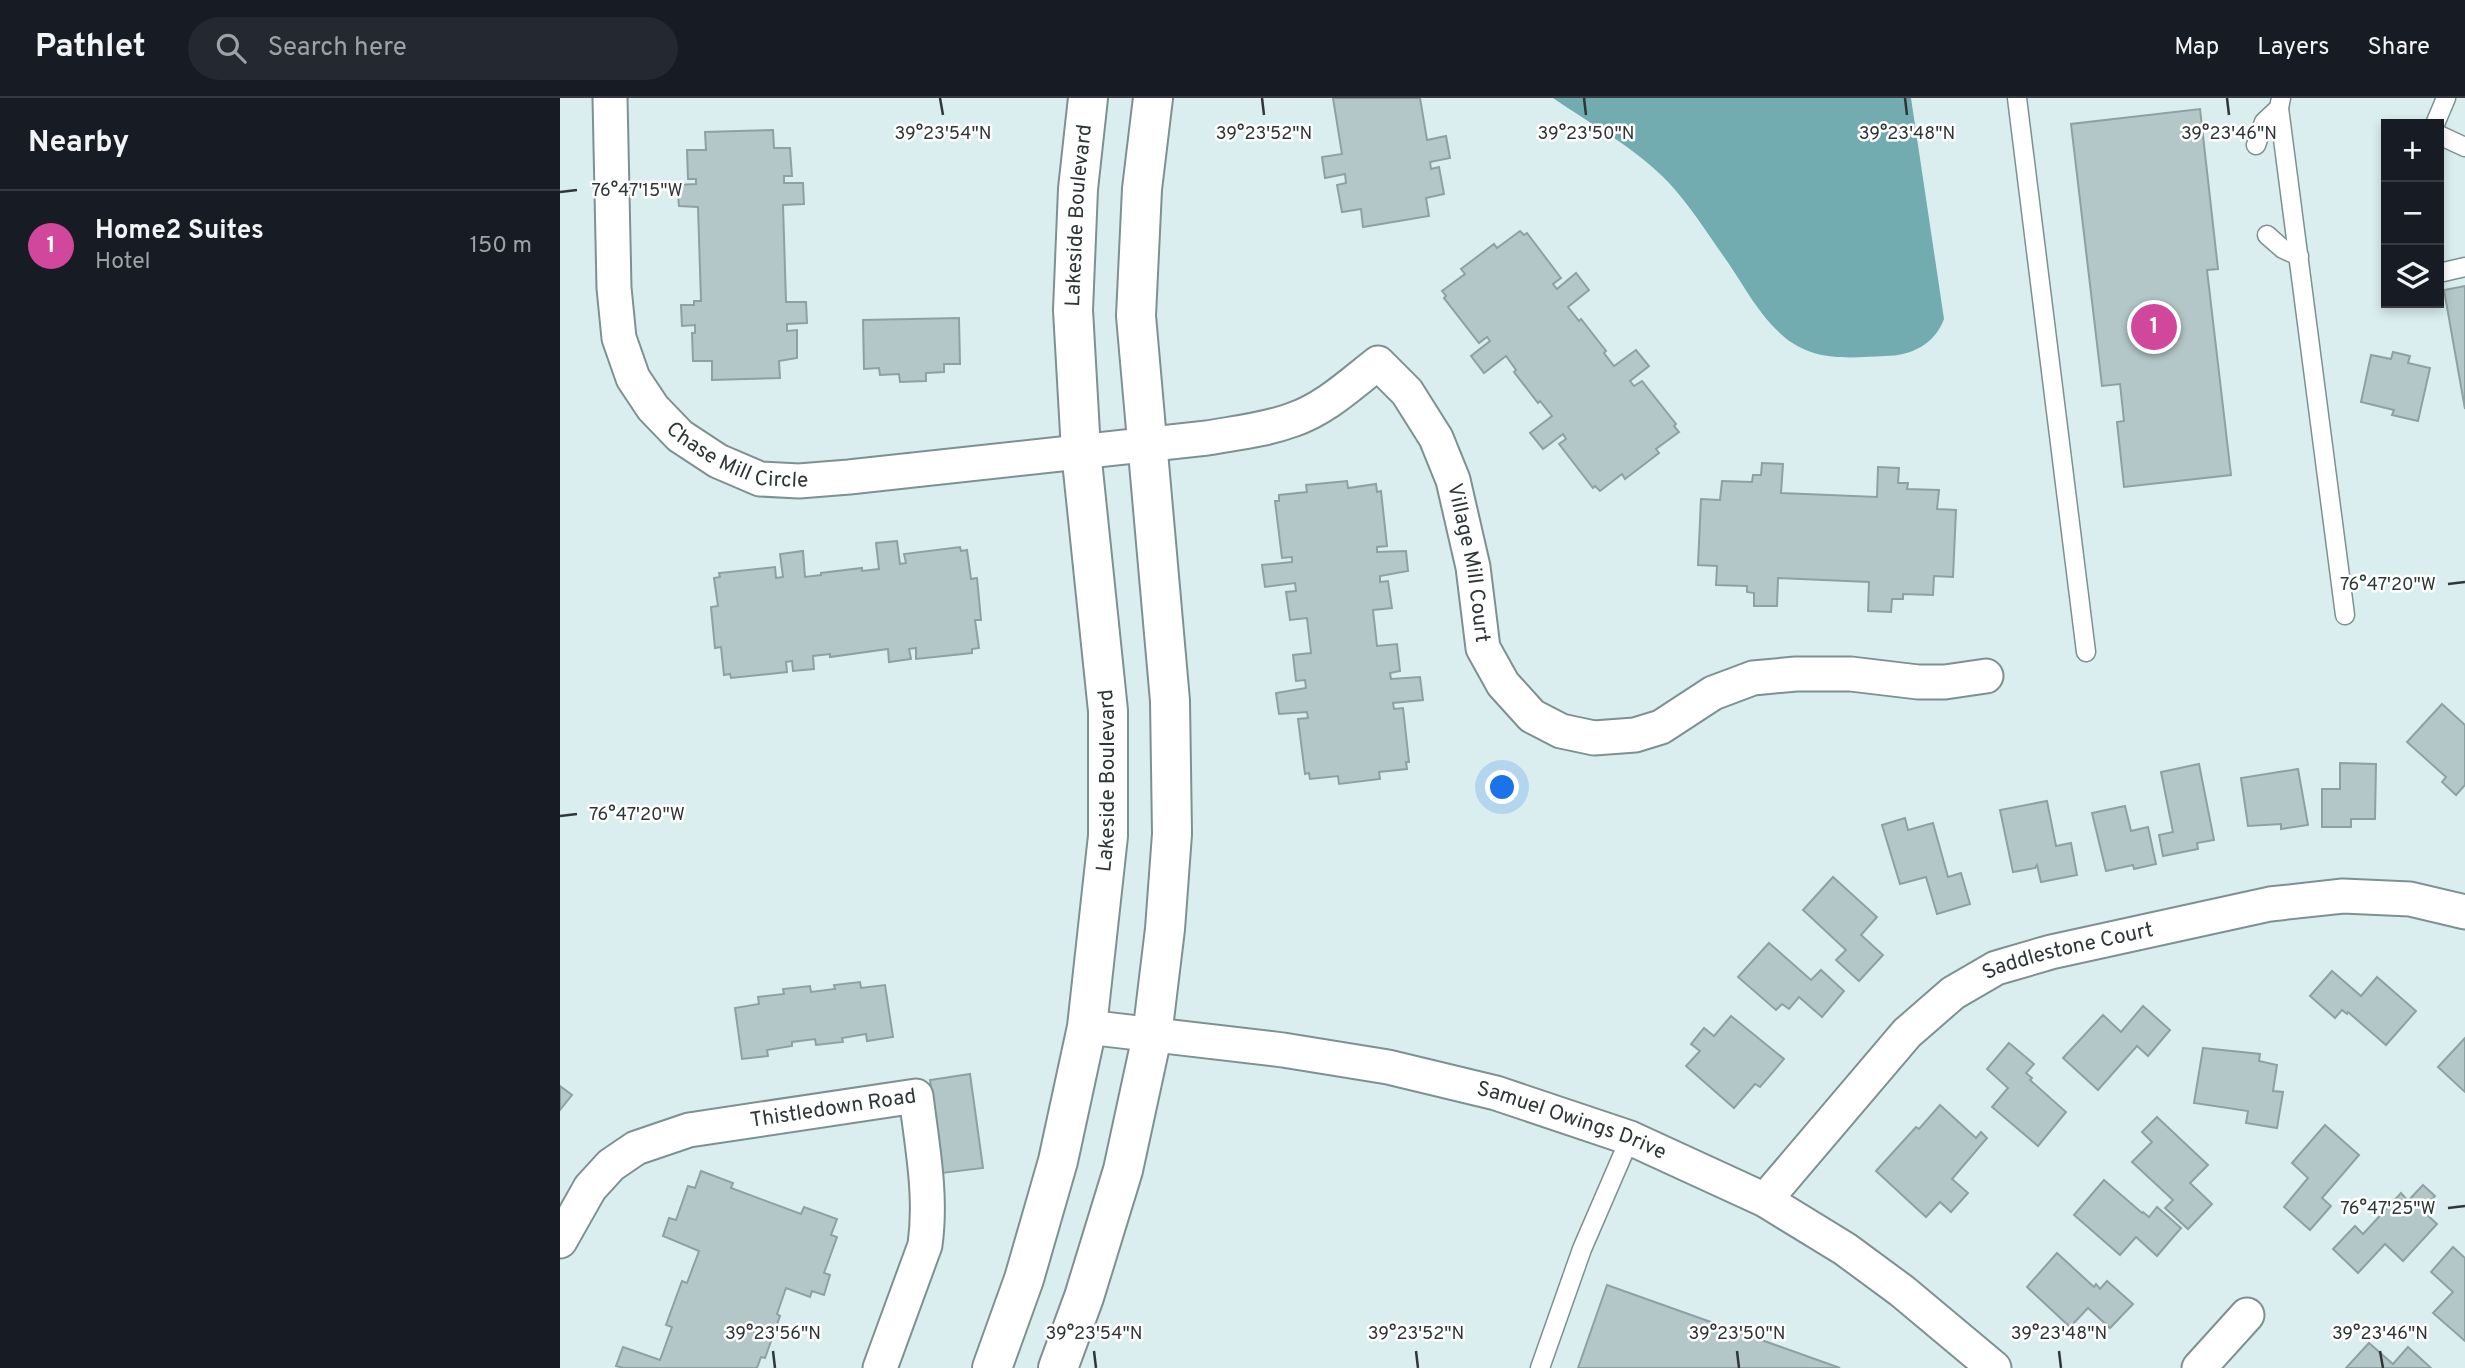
<!DOCTYPE html>
<html lang="en">
<head>
<meta charset="utf-8">
<style>
  :root { --surface:#171b24; --page:#242831; --text:#f1f3f6; --muted:#9ea1a6; --line:#363941; --accent:#baaf9c }
  body { margin:0; font-family:Overpass,sans-serif; background:var(--page); color:var(--text) }
  .controls { position:absolute; right:21px; top:21px; display:grid; overflow:hidden; border-radius:0px; box-shadow:0 4px 10px #0003 }
  .controls button { width:63px; height:63px; display:grid; place-items:center; padding:0; border:0; border-bottom:2px solid var(--line); background:var(--surface); color:var(--text); font:35px sans-serif }
  .you { position:absolute; left:943px; top:690px; width:24px; height:24px; margin:-18px; border:5px solid #fff; border-radius:50%; background:#1a73e8; box-shadow:0 0 0 10px #1a73e833 }
  .badge { display:grid; place-items:center; width:46px; height:46px; border-radius:50%; background:var(--accent); color:#fff; font-size:23px; font-weight:700 }
  .pin { position:absolute; translate:-50% -50%; border:4px solid #fff; box-shadow:0 2px 7px #0006 }
  .list { margin:0; padding:0; list-style:none }
  h2 { display:flex; justify-content:space-between; align-items:center; height:91px; margin:0; padding:0 28px; font-size:30px }
  h2 small { font-size:23px; font-weight:400; color:var(--muted) }
  .list li { display:grid; grid-template-columns:46px 1fr auto; gap:21px; align-items:center; box-sizing:border-box; height:112px; padding:0 28px; border-top:2px solid var(--line) }
  .list b { display:block; font-size:26px; white-space:nowrap }
  .list p { margin:0; font-size:23px; white-space:nowrap; color:var(--muted) }
  .list em { font-size:23px; font-style:normal; color:var(--muted) }
  .icon { flex:none; width:38px; height:38px; fill:none; stroke:currentColor; stroke-width:2; stroke-linecap:round; stroke-linejoin:round }
  .map { position:relative; flex:none; width:1905px; height:1270px; overflow:hidden }
  header { display:flex; align-items:center; gap:42px; box-sizing:border-box; height:98px; padding:0 35px; background:var(--surface); border-bottom:2px solid var(--line) }
  header strong { font-size:33px }
  nav { display:flex; gap:38px; margin-inline-start:auto; font-size:24px }
  .search { width:490px; height:63px; background:var(--page); display:flex; align-items:center; gap:18px; box-sizing:border-box; padding:0 24px; border-radius:38px; color:var(--muted); font-size:26px }
  main { display:flex }
  aside { flex:1; background:var(--surface) }
  .map>svg:first-child { display:block }
  .water { fill:#72acb0 }
  .building { fill:#b4c7c8; stroke:#8ea1a2; stroke-width:2 }
  .lines { fill:none; stroke-linecap:round; stroke-linejoin:round }
  .lane-casing { stroke:#7e9091; stroke-width:21 }
  .street-casing { stroke:#7e9091; stroke-width:37 }
  .secondary-casing { stroke:#7e9091; stroke-width:42 }
  .lane { stroke:#fff; stroke-width:18 }
  .street { stroke:#fff; stroke-width:33 }
  .secondary { stroke:#fff; stroke-width:38 }
  .ticks { fill:none; stroke:#2f3637; stroke-width:2.5 }
  .labels { text-anchor:middle; dominant-baseline:central; stroke-width:5; stroke-linejoin:round; paint-order:stroke }
  .street-label { font-size:21px; fill:#2f3637; stroke:#fff }
  .ticks-label { font-size:18px; text-anchor:middle; fill:#2f3637; stroke:#fff; stroke-width:5; stroke-linejoin:round; paint-order:stroke }
</style>
</head>
<body>
<header>
<strong>Pathlet</strong>
<div class="search"><svg class="icon" aria-label="search" viewBox="0 0 24 24"><circle cx="10" cy="10" r="6"/><path d="M15 15l6 6"/></svg>Search here</div>
<nav><a>Map</a><a>Layers</a><a>Share</a></nav>
</header>
<main>
<aside>
<h2>Nearby<small></small></h2>
<ul class="list">
<li><span class="badge" style="background:#d1479c">1</span><div><b>Home2 Suites</b><p>Hotel</p></div><em>150 m</em></li>
</ul>
</aside>
<div class="map">
<svg width="1905" height="1270" viewBox="0 0 1905 1270">
  <rect width="100%" height="100%" fill="#daeeef"/>
  <path class="water" d="M993 0H1351L1384 221C1375 246 1351 258 1325 258 1302 259 1274 262 1251 254 1212 241 1191 199 1169 166 1150 139 1131 109 1109 85 1076 50 1032 27 993 0Z"/>
  <g class="building">
    <path d="M773 0H860L867 42 886 38 890 60 870 64 871 71 879 69 884 96 866 100 869 118 803 129 801 111 782 114 777 87 786 85 785 76 765 80 762 59 782 56Z"/>
    <path d="M1640 11 1658 171 1647 172 1671 377 1564 389 1557 324 1564 323 1560 286 1542 288 1511 26Z"/>
    <path d="M213 32 214 50H230L232 78H224V85H243L244 106 223 107 226 204H246L247 225 227 226V233L237 232V260L219 263 220 280 152 282V263H133L132 235H135V227L122 228 121 207H134V203H141L138 109 119 108 117 87 136 86V81H128L127 52H146L145 34Z"/>
    <path d="M960 133 964 137 967 135 1001 180 993 186 997 191 1016 175 1029 192 1008 209 1019 223 1021 221 1046 253 1044 255 1054 268 1076 252 1089 268 1070 283 1074 288 1082 283 1116 326 1114 328 1119 334 1096 351 1099 355 1065 381 1062 376 1040 393 1035 388 1033 390 999 346 1006 341 1003 336 983 351 970 335 992 318 980 303 978 305 954 274 956 272 946 258 924 275 911 258 930 243 927 239 919 245 884 200 886 198 882 193 905 176 901 171 934 146 937 150Z"/>
    <path d="M1905 188V311L1884 192Z"/>
    <path d="M399 220 400 266H384V274L366 275V283L340 284 339 276 320 277 319 270 304 271 303 222Z"/>
    <path d="M1833 254 1850 258 1848 265 1870 270 1858 323 1832 317 1834 312 1801 304 1811 257 1831 261Z"/>
    <path d="M1202 365 1223 366 1221 395 1317 399 1318 369 1339 370 1338 385H1348L1347 391 1379 392 1377 411 1396 412 1393 479 1374 478 1373 497 1343 496V501H1332L1331 514 1308 513 1309 484 1218 480 1217 508H1194V495L1187 494V488L1156 487 1157 468 1138 467 1141 401 1160 402 1162 383 1192 384 1193 377H1201Z"/>
    <path d="M787 383 788 390 816 386 817 394 821 393 827 448 817 449V454L846 453 848 473 820 478V484L828 483 832 510 813 512 817 548 837 546 840 573 830 575 831 581 860 579 863 602 833 605 834 611 843 610 849 664H846L847 671 819 674 820 681 779 686 778 678 750 681 749 675 745 676 738 621 748 620 747 614 719 616 716 595 746 590 745 582 736 583 733 557 751 555 747 520 730 522 726 494 736 493 735 485 705 489 702 467 732 464V459L722 460 715 403H719V397L747 394 746 387Z"/>
    <path d="M337 443 340 466 346 465 344 456 400 449 401 453 407 452 411 481 417 480 421 522H415L419 550 412 551V555L356 561V550L349 551 351 561 329 564 328 551 270 559V556L253 558 254 571 233 573 232 563 226 564 227 574 171 580 170 576 164 577 161 549 155 550 151 509 158 508 154 480 160 479 159 475 215 469 216 480 223 479 220 456 243 453 245 479 261 477V475L302 470V473L319 471 316 445Z"/>
    <path d="M1882 606 1905 627V687L1896 697 1882 684 1886 679 1847 644Z"/>
    <path d="M1780 665 1816 666 1815 721H1791V729H1762V691H1780Z"/>
    <path d="M1639 666 1654 742 1637 745 1638 751 1603 758 1599 737 1613 734 1601 674Z"/>
    <path d="M1738 671 1748 727 1721 731V726L1688 728 1681 680Z"/>
    <path d="M1487 703 1496 748 1511 745 1517 777 1481 784 1477 767 1475 770 1453 774 1440 712Z"/>
    <path d="M1565 708 1571 733 1588 729 1596 766 1574 771 1573 767 1546 773 1532 715Z"/>
    <path d="M1345 720 1348 732 1373 725 1388 779 1401 775 1410 806 1377 816 1366 779 1340 786 1322 727Z"/>
    <path d="M1273 779 1317 819 1301 837 1323 857 1299 883 1276 862 1286 852 1243 812Z"/>
    <path d="M1209 845 1251 882 1261 872 1284 893 1262 919 1239 899 1229 911 1222 906 1216 912 1178 879Z"/>
    <path d="M1772 873 1801 898 1817 879 1856 913 1826 947 1788 914 1787 916 1782 912 1775 920 1750 898Z"/>
    <path d="M300 884 301 890 325 887 333 939 307 943 306 936 282 940 283 944 256 947 255 941 232 944V948L207 952 208 958 182 961 175 910 199 906 198 899 224 896 223 891 250 888 251 894 275 891 274 887Z"/>
    <path d="M1583 908 1610 932 1588 958 1577 948 1538 992 1503 960 1543 917 1561 934Z"/>
    <path d="M1171 918 1224 961 1200 989 1195 986 1174 1010 1126 968 1140 953 1131 946 1144 930 1154 938Z"/>
    <path d="M1905 940V994L1878 969Z"/>
    <path d="M1449 945 1474 966 1466 975 1472 980 1470 982 1506 1014 1478 1048 1432 1009 1448 990 1427 971Z"/>
    <path d="M1643 950 1700 956 1699 963 1717 967 1713 993 1723 994 1717 1030 1686 1025 1688 1013 1634 1005Z"/>
    <path d="M410 976 423 1070 382 1075 370 982Z"/>
    <path d="M0 988 12 997 0 1012Z"/>
    <path d="M1380 1007 1416 1040 1421 1034 1427 1040 1392 1081 1408 1095 1391 1114 1380 1104 1366 1119 1316 1073 1356 1029 1359 1031Z"/>
    <path d="M1597 1019 1648 1067 1630 1085 1652 1106 1628 1131 1605 1110 1613 1102 1572 1064 1592 1044 1582 1034Z"/>
    <path d="M1765 1027 1799 1057 1762 1100 1771 1108 1750 1132 1724 1109 1748 1080 1732 1065Z"/>
    <path d="M141 1073 173 1085 171 1090 241 1116 244 1109 277 1121 271 1137 277 1139 264 1175 270 1177 264 1197 252 1193 250 1199 226 1190 217 1216 220 1218 205 1260 201 1259 197 1270H64L56 1268 63 1249 100 1262 112 1229 106 1227 122 1183 127 1185 139 1153 103 1138 109 1120 116 1122 128 1088 135 1090Z"/>
    <path d="M1544 1082 1582 1115 1583 1114 1589 1119 1597 1109 1621 1130 1597 1158 1576 1139 1560 1157 1514 1117Z"/>
    <path d="M1863 1087 1875 1098 1862 1112 1877 1126 1843 1163 1825 1146 1798 1175 1773 1151 1795 1128 1803 1136 1841 1095 1848 1103Z"/>
    <path d="M1893 1149 1905 1160V1243L1873 1215 1893 1194 1871 1174Z"/>
    <path d="M1497 1155 1534 1189 1536 1186 1540 1191 1547 1183 1573 1206 1550 1230 1528 1210 1510 1229 1467 1189Z"/>
    <path d="M1047 1187 1280 1270H1018Z"/>
    <path d="M1809 1245 1833 1266 1848 1249 1871 1270H1786Z"/>
  </g>
  <g class="lines">
    <g class="lane-casing">
      <g id="lane">
        <path d="M1457 0 1526 554"/>
        <path d="M1721 0 1719 10 1785 517"/>
        <path d="M1875 26 1886 0"/>
        <path d="M1879 37 1905 49"/>
        <path d="M1696 47 1704 24 1719 10"/>
        <path d="M1707 137 1723 151 1739 158"/>
        <path d="M1879 175 1905 169"/>
        <path d="M980 1270 1022 1151 1070 1040"/>
      </g>
    </g>
    <g class="street-casing">
      <g id="street">
        <path id="s1" d="M50 0 54 190 59 240 73 280 93 310 120 338 158 363 200 381 239 383 289 379 647 340C675 335 705 332 732 322 765 311 791 286 818 265L847 294 876 340 893 382 913 469 923 550 943 586 972 618 1001 633 1034 640 1075 637 1101 629 1153 595 1193 580 1236 576H1291L1358 584H1385L1426 578"/>
        <path id="s2" d="M527 929 723 952 828 969 936 995 1070 1040 1205 1102 1285 1151 1342 1193 1434 1270"/>
        <path id="s3" d="M1205 1102 1347 935 1393 895 1436 870 1491 854 1710 806 1783 798 1850 801 1905 814"/>
        <path id="s4" d="M0 1143 30 1090 51 1067 76 1050 129 1032 356 998C362 1048 372 1097 365 1147L320 1270"/>
        <path d="M1639 1270 1687 1217"/>
      </g>
    </g>
    <g class="secondary-casing">
      <g id="secondary">
        <path id="s5" d="M432 1270 464 1181 498 1063 527 929 548 738V613L521 353 513 212 518 91 528 0"/>
        <path d="M498 1270 524 1199 563 1072 592 938 605 831 612 736 610 603 576 218 582 91 593 0"/>
      </g>
    </g>
    <use href="#lane" class="lane"/>
    <use href="#street" class="street"/>
    <use href="#secondary" class="secondary"/>
  </g>
  <path class="ticks" d="M380 0 383 17M702 0 704 17M1024 0 1026 17M1345 0 1347 17M1667 0 1669 17M0 94 17 92M1888 486 1905 484M0 718 17 716M1888 1110 1905 1108M213 1253 215 1270M534 1253 536 1270M856 1253 858 1270M1177 1253 1179 1270M1499 1253 1501 1270M1820 1253 1823 1270"/>
  <g class="labels">
    <g class="street-label">
      <text stroke="none"><textPath href="#s5" startOffset="1169">Lakeside Boulevard</textPath></text>
      <text stroke="none"><textPath href="#s1" startOffset="420">Chase Mill Circle</textPath></text>
      <text stroke="none"><textPath href="#s1" startOffset="1314">Village Mill Court</textPath></text>
      <text stroke="none"><textPath href="#s5" startOffset="602">Lakeside Boulevard</textPath></text>
      <text stroke="none"><textPath href="#s3" startOffset="404">Saddlestone Court</textPath></text>
      <text stroke="none"><textPath href="#s4" startOffset="324">Thistledown Road</textPath></text>
      <text stroke="none"><textPath href="#s2" startOffset="495">Samuel Owings Drive</textPath></text>
    </g>
  </g>
  <g class="ticks-label">
    <text x="383" y="41">39°23'54"N</text>
    <text x="704" y="41">39°23'52"N</text>
    <text x="1026" y="41">39°23'50"N</text>
    <text x="1347" y="41">39°23'48"N</text>
    <text x="1669" y="41">39°23'46"N</text>
    <text x="77" y="98">76°47'15"W</text>
    <text x="1828" y="492">76°47'20"W</text>
    <text x="77" y="722">76°47'20"W</text>
    <text x="1828" y="1116">76°47'25"W</text>
    <text x="213" y="1241">39°23'56"N</text>
    <text x="534" y="1241">39°23'54"N</text>
    <text x="856" y="1241">39°23'52"N</text>
    <text x="1177" y="1241">39°23'50"N</text>
    <text x="1499" y="1241">39°23'48"N</text>
    <text x="1820" y="1241">39°23'46"N</text>
  </g>
</svg>
<div class="controls">
<button>+</button>
<button>−</button>
<button><svg class="icon" aria-label="layers" viewBox="0 0 24 24"><path d="M12 4l9 5-9 5-9-5zM3 14l9 5 9-5"/></svg></button>
</div>
<div class="you"></div>
<div class="pin badge" style="left:1594px;top:229px;background:#d1479c">1</div>
</div>
</main>
</body>
</html>
